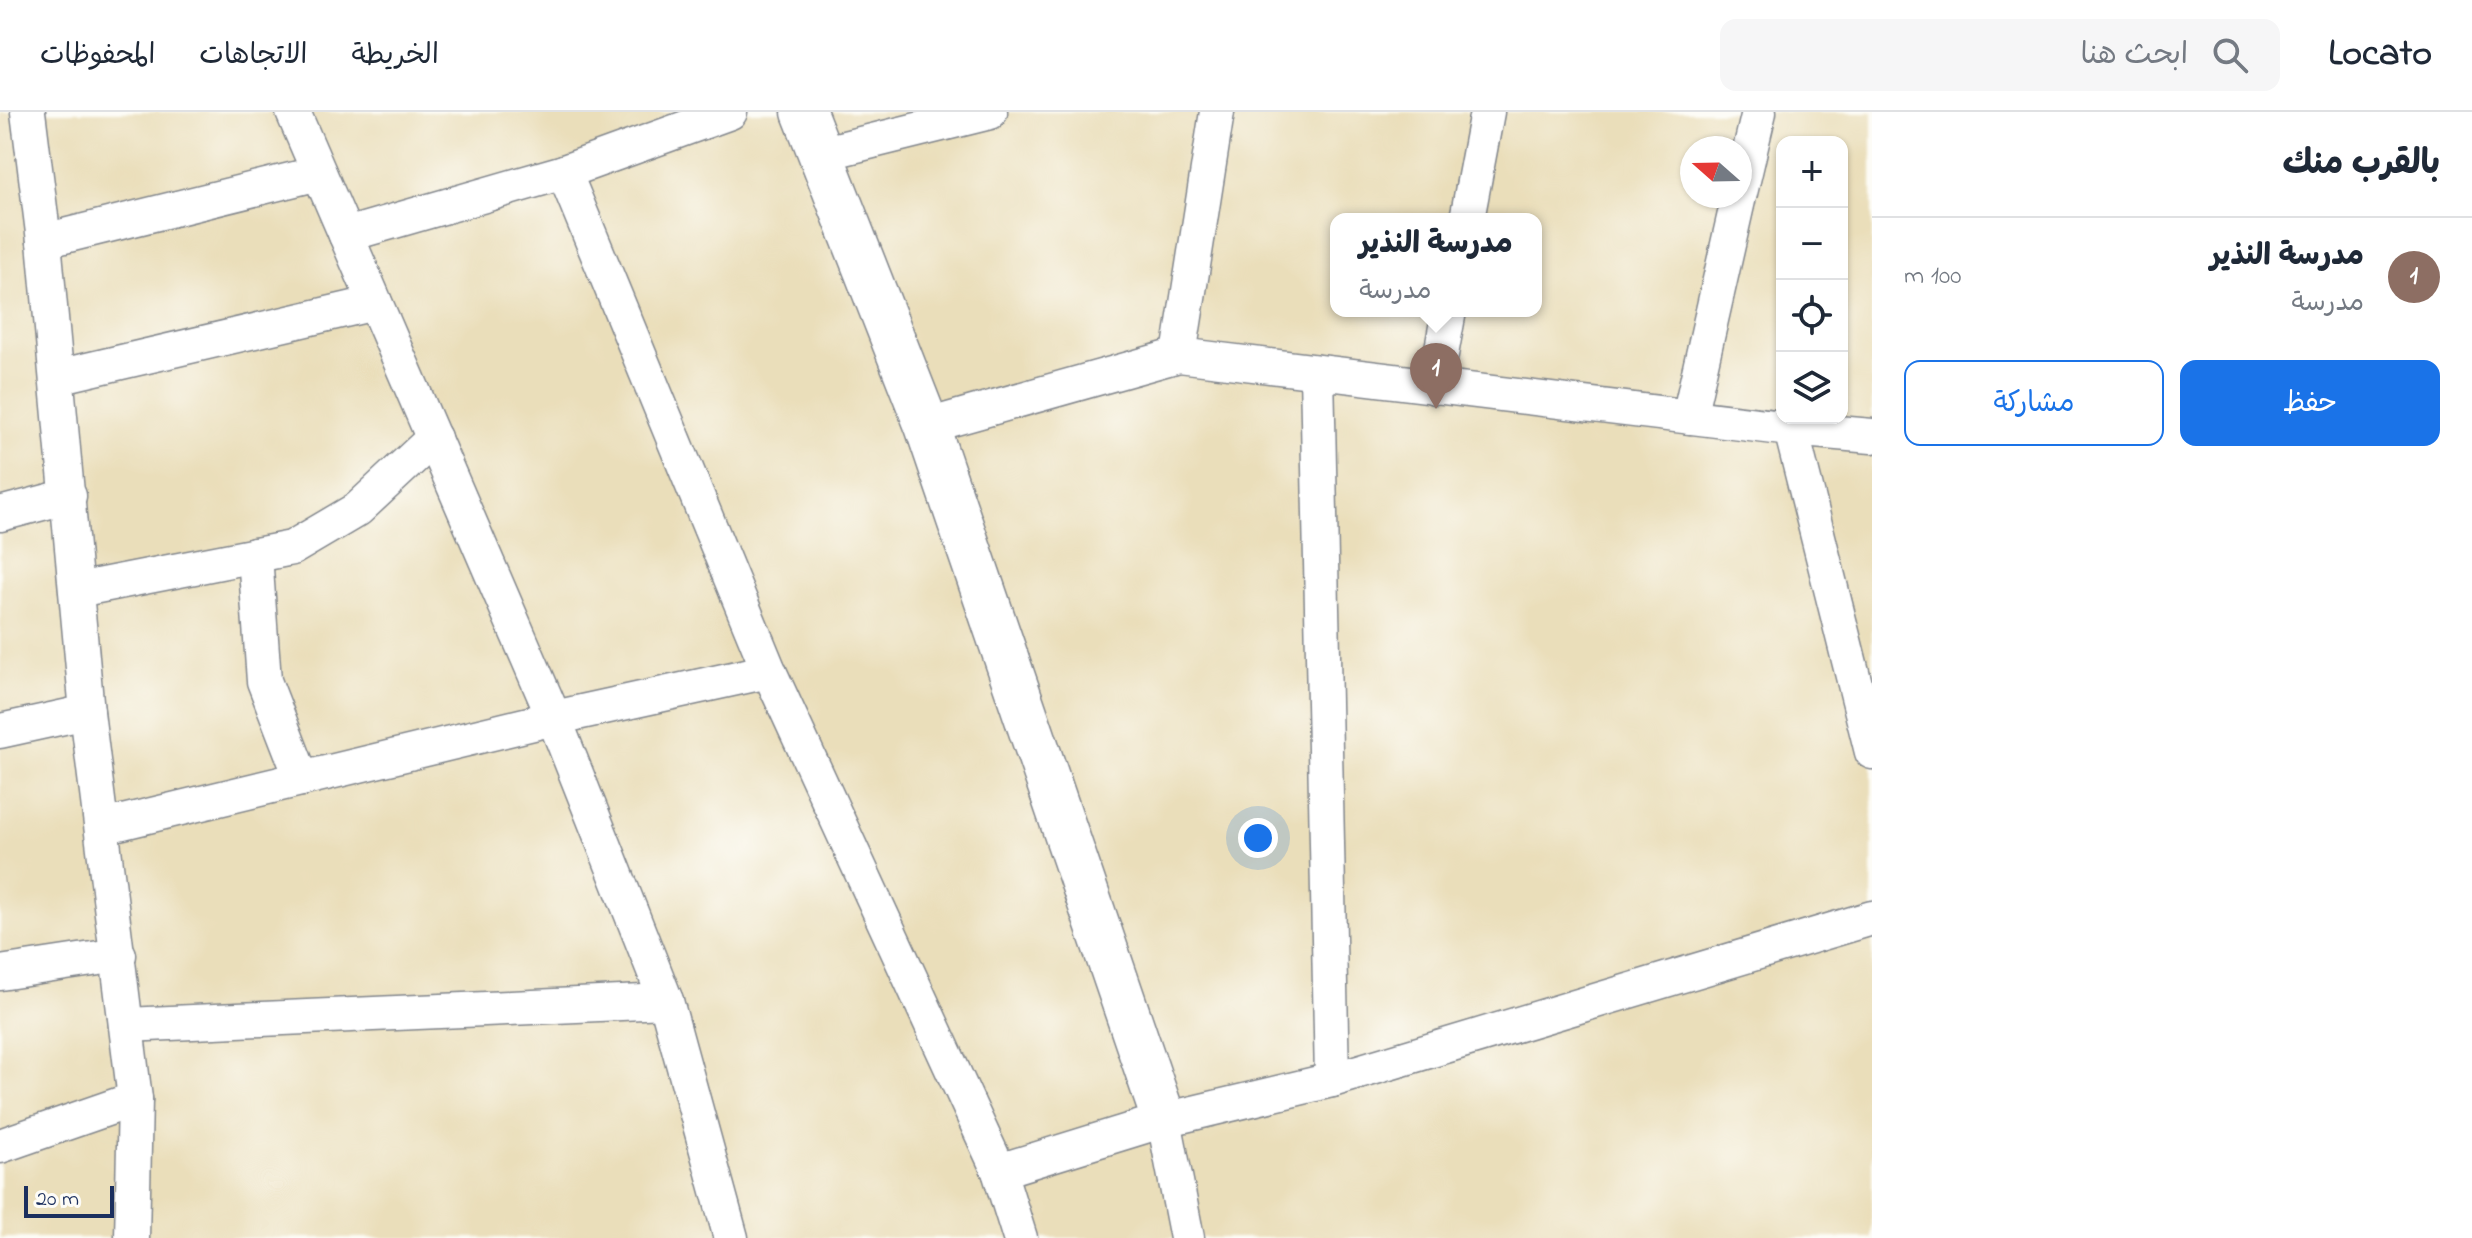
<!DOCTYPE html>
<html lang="ar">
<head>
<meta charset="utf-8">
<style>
  :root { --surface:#fff; --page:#f6f6f7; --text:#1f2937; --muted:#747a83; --line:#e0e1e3; --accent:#1a73e8 }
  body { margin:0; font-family:"Indie Flower","Playpen Sans Arabic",sans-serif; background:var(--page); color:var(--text); direction:rtl }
  .controls { position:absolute; right:24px; top:24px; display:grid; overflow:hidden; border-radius:16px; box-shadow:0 2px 6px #0004 }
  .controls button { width:72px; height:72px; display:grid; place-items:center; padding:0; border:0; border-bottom:2px solid var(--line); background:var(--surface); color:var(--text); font:40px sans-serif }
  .compass { position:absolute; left:1680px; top:24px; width:72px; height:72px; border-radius:50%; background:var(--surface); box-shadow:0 2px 6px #0004; rotate:290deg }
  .scale { position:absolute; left:24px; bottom:20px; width:90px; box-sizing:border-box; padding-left:8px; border:4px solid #1b2f5e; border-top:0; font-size:22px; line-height:28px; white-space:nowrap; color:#1b2f5e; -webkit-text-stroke:6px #fdfcf7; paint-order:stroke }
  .you { position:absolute; left:1258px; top:726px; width:28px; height:28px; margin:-20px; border:6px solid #fff; border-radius:50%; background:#1a73e8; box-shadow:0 0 0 12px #1a73e833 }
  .badge { display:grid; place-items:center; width:52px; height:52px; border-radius:50%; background:var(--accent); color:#fff; font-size:26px; font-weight:700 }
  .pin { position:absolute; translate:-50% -66px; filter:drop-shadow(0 2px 4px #0008) }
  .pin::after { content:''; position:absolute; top:42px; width:28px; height:24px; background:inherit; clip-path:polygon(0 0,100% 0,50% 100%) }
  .popup { position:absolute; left:1330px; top:101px; width:212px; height:104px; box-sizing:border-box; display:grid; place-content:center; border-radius:16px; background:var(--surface); filter:drop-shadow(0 2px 6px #0005); font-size:26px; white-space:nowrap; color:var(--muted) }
  .popup b { font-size:30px; color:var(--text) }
  .popup::after { content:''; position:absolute; left:50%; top:100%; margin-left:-16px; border:16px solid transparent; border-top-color:var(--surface) }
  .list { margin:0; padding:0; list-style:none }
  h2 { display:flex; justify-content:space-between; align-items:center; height:104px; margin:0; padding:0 32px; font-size:34px }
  h2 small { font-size:26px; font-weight:400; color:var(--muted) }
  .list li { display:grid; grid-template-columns:52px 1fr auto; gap:24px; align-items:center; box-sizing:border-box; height:120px; padding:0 32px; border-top:2px solid var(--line) }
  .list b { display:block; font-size:30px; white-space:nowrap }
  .list p { margin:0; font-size:26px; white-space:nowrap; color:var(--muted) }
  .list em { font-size:26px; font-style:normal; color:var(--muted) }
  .actions { display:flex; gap:16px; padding:24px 32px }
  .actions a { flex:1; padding:18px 0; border:2px solid var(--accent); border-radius:16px; text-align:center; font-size:28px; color:var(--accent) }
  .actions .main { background:var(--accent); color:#fff }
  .icon { flex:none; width:44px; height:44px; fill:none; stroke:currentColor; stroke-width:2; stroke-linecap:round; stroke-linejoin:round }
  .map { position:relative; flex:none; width:1872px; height:1126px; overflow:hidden; direction:ltr }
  header { display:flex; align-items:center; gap:48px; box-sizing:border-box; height:112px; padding:0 40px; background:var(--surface); border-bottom:2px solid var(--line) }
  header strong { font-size:38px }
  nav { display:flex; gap:44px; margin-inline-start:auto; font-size:28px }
  .search { width:560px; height:72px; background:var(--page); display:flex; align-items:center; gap:20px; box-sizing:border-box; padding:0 28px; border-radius:16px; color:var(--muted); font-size:30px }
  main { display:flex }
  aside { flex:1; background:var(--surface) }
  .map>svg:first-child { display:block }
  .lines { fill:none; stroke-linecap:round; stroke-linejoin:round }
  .street-casing { stroke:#82868c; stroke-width:37 }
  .secondary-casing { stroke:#82868c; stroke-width:47 }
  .street { stroke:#fff; stroke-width:34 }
  .secondary { stroke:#fff; stroke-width:44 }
</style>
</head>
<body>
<header>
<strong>Locato</strong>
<div class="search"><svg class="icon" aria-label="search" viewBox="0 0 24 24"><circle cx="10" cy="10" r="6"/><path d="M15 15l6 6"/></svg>ابحث هنا</div>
<nav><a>الخريطة</a><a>الاتجاهات</a><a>المحفوظات</a></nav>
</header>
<main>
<aside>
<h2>بالقرب منك<small></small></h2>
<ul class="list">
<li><span class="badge" style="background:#8d6e63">1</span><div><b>مدرسة النذير</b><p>مدرسة</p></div><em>100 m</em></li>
</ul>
<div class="actions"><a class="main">حفظ</a><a>مشاركة</a></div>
</aside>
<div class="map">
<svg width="1872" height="1126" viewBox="0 0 1872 1126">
  <rect width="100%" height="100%" fill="#fdfcf7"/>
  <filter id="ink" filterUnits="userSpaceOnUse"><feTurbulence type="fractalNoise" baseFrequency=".0125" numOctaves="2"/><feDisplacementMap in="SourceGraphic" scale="16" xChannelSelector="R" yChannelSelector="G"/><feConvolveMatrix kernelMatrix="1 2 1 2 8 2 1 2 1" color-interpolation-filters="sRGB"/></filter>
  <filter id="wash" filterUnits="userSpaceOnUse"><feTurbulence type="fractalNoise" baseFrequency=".006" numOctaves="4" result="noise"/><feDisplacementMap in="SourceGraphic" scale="32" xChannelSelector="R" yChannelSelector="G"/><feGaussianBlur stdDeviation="1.8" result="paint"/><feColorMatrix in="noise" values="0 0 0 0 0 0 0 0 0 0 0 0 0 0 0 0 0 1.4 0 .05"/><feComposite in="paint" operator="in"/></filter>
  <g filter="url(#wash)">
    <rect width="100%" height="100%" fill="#eadeba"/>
  </g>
  <g filter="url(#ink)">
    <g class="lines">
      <g class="street-casing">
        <g id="street">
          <path d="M28 0 44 129 87 600 135 987 132 1126"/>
          <path d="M293 0 554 606 666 889 731 1126"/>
          <path d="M820 42 990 0"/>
          <path d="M564 60 769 559 999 1059 1020 1126"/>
          <path d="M1740 81 1759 0"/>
          <path d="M1467 107 1487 0"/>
          <path d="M346 123 564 60 730 0"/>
          <path d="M44 129 319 61"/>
          <path d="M1179 243 1217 0"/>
          <path d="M1317 260 1332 968"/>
          <path d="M57 265 375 191"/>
          <path d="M1435 275 1449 199"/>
          <path d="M1689 305 1739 84"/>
          <path d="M927 314 1179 243 1791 317 1872 324"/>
          <path d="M1791 317 1872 640"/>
          <path d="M0 402 69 384"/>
          <path d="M255 443 264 569 302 667"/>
          <path d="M77 478 292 436 358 397 434 326"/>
          <path d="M0 619 87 600"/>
          <path d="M102 715 554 606 769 559"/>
          <path d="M0 861 119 843"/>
          <path d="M126 913 666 889"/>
          <path d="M1164 1008 1187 1126"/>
          <path d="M0 1034 135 987"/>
          <path d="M999 1059 1164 1008 1332 968 1872 806"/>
        </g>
      </g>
      <g class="secondary-casing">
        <path id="secondary" d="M804 0 927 314 1164 1008"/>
      </g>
      <use href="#street" class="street"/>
      <use href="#secondary" class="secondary"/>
    </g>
  </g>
</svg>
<div class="controls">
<button>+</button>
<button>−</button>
<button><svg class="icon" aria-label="locate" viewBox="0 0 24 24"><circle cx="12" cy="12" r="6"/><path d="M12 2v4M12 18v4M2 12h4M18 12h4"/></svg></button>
<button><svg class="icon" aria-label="layers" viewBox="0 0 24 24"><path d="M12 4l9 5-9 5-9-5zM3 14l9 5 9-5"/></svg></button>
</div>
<svg class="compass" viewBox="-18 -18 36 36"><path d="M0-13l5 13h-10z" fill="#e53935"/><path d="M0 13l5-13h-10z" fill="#747a83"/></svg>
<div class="scale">20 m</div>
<div class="you"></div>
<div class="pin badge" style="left:1436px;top:297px;background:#8d6e63">1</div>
<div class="popup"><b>مدرسة النذير</b>مدرسة</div>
</div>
</main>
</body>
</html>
